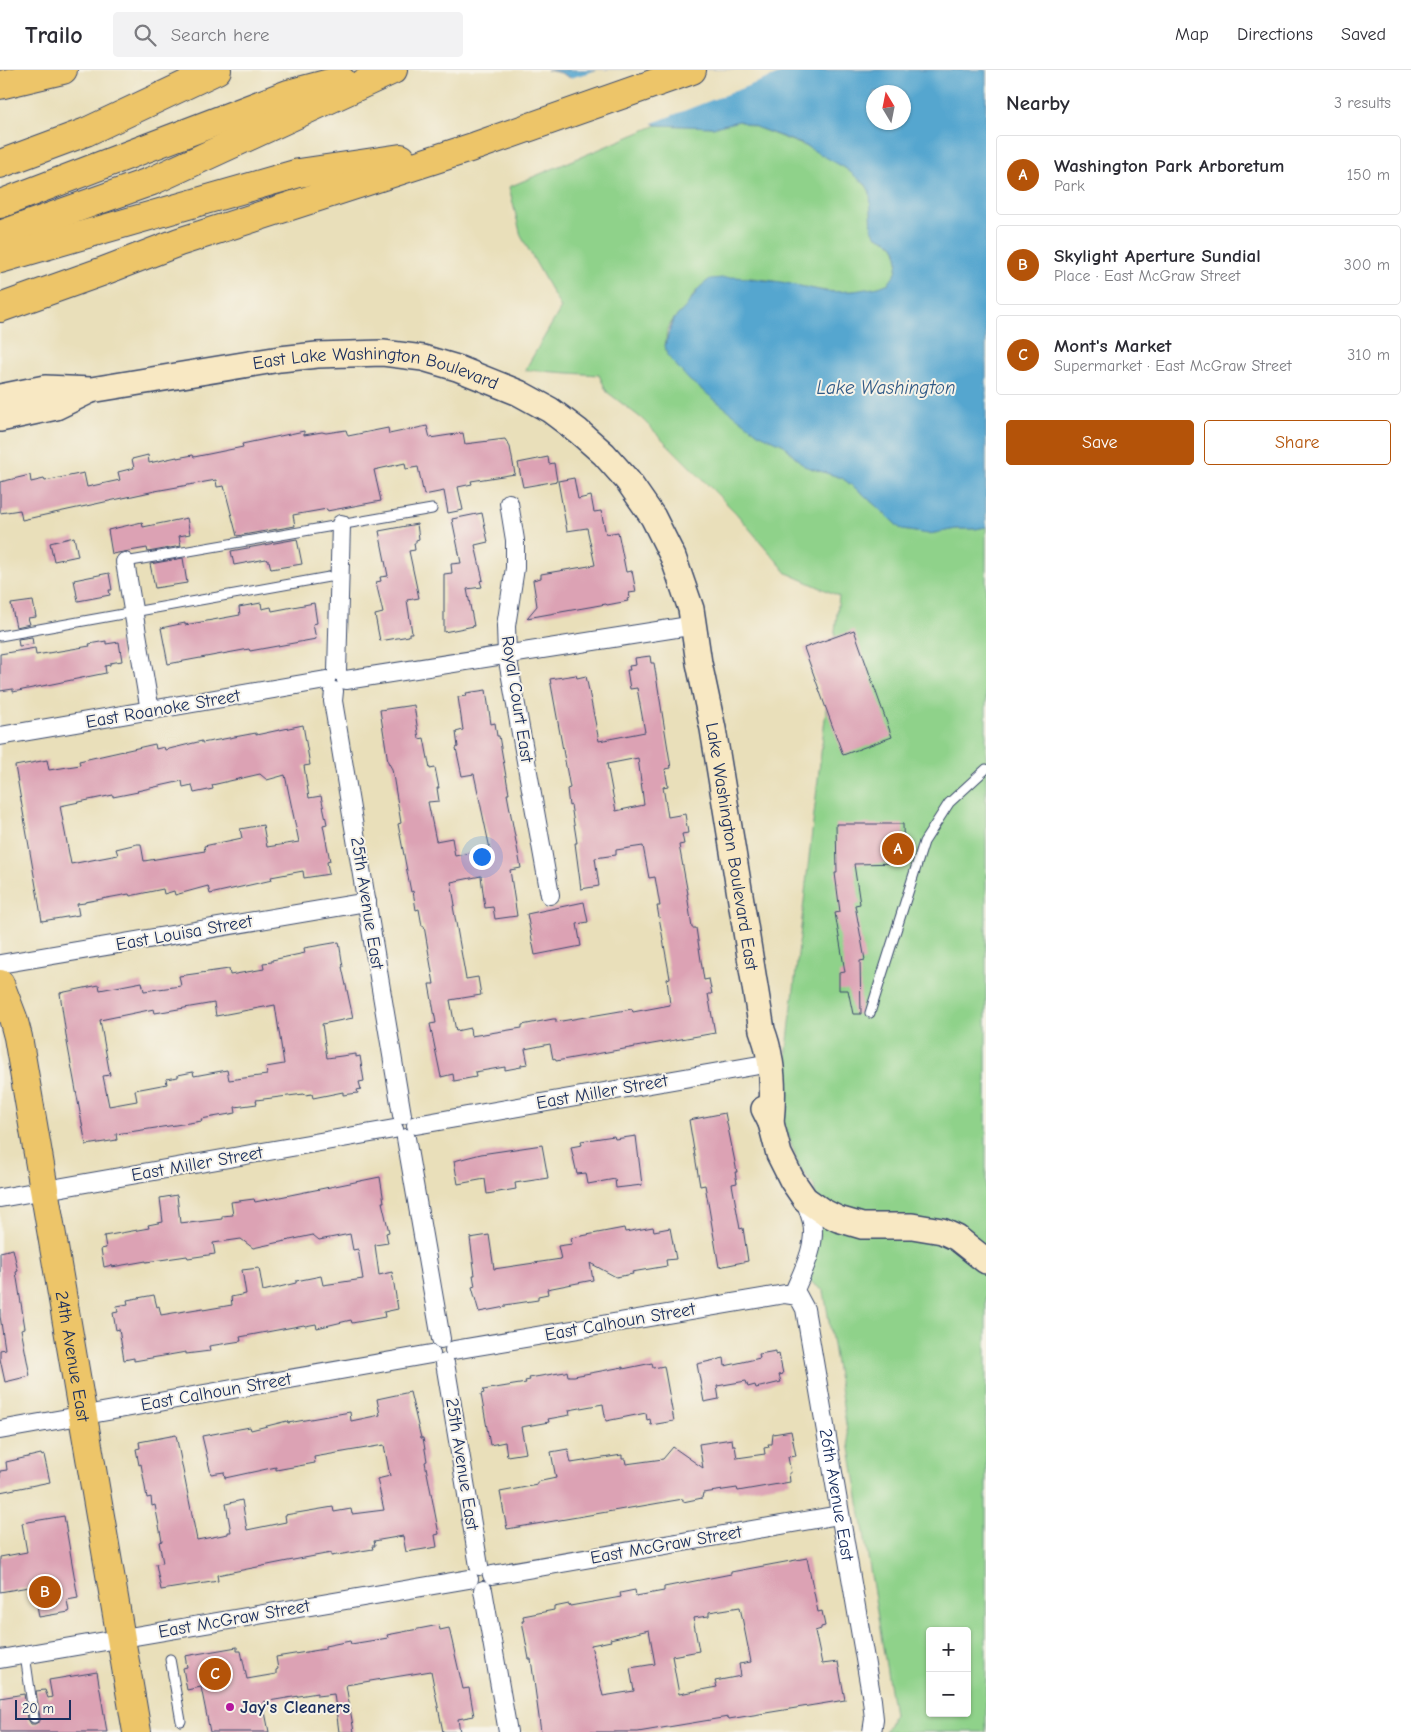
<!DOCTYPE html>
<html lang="en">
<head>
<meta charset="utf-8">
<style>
  :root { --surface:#fff; --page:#f2f2f3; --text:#2b2b33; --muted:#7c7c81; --line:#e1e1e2; --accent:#b45309 }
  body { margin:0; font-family:"Comic Neue",sans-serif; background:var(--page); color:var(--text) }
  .controls { position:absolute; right:15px; bottom:15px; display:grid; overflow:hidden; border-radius:5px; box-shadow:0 1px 4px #0004 }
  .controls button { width:45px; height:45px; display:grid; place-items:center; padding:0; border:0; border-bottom:1px solid var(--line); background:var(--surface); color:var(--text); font:25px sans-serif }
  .compass { position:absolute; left:866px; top:15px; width:45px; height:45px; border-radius:50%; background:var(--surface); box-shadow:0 1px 4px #0004; rotate:350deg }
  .scale { position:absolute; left:15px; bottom:12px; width:56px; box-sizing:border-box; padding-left:5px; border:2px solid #1b2f5e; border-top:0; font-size:14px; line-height:18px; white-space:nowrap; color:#1b2f5e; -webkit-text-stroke:4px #f7f3e8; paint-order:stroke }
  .you { position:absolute; left:481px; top:786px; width:18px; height:18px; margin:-12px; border:4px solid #fff; border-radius:50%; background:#1a73e8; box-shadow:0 0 0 8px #1a73e833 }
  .badge { display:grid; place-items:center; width:32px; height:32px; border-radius:50%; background:var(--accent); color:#fff; font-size:16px; font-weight:700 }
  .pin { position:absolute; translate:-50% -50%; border:2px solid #fff; box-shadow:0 1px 5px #0006 }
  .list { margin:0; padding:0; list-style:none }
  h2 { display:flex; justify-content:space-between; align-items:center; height:65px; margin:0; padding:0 20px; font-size:21px }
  h2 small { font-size:16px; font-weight:400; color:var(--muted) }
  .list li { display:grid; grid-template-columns:32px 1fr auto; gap:15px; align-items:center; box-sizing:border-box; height:80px; margin:0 10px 10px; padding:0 10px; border:1px solid var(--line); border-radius:5px }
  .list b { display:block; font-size:19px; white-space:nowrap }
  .list p { margin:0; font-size:16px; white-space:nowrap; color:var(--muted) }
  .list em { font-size:16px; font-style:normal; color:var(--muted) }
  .actions { display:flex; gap:10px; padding:15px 20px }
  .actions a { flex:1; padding:11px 0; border:1px solid var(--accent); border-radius:5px; text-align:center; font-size:18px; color:var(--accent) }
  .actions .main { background:var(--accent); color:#fff }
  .icon { flex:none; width:28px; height:28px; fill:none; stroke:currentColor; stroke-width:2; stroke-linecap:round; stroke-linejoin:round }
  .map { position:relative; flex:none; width:986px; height:1662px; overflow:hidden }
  header { display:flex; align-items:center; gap:30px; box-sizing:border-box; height:70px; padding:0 25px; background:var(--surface); border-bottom:1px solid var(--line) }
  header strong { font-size:24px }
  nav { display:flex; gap:28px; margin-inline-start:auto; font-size:18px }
  .search { width:350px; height:45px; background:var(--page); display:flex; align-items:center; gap:12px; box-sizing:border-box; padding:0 18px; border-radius:5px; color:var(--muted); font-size:19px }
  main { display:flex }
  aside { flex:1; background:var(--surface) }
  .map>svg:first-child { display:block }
  .green { fill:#8fd28a; stroke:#558074; fill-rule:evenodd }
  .water { fill:#54a6cf; stroke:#386a96; fill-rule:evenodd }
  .pier { fill:#e9dfba }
  .building { fill:#dca2b4; fill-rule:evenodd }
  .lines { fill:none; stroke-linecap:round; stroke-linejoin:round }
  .service-casing { stroke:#3a496c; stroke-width:11 }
  .minor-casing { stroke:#3a496c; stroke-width:20 }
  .secondary-casing { stroke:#3a496c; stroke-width:28 }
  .primary-casing { stroke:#3a496c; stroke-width:30 }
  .motorway-casing { stroke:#3a496c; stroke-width:30 }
  .service { stroke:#fff; stroke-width:9 }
  .minor { stroke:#fff; stroke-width:18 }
  .secondary { stroke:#f8e8c3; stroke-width:25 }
  .primary { stroke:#edc569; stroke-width:28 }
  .motorway { stroke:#edc569; stroke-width:28 }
  .poi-dot { fill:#b5179e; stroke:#f7f3e8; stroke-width:2 }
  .labels { text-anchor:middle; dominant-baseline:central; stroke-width:4; stroke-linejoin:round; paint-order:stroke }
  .street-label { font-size:18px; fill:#1b2f5e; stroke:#f7f3e8 }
  .poi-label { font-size:18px; font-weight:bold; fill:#1b2f5e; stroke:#f7f3e8; text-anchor:start }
  .water-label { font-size:19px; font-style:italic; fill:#2f5986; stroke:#f7f3e8 }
</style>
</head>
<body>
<header>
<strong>Trailo</strong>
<div class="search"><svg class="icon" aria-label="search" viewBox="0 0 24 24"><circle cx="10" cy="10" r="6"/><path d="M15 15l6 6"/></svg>Search here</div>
<nav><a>Map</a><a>Directions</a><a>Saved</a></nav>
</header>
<main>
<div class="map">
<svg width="986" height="1662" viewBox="0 0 986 1662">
  <rect width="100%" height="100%" fill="#f7f3e8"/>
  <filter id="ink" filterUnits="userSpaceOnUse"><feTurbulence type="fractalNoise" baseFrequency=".02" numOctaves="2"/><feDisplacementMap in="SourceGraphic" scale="10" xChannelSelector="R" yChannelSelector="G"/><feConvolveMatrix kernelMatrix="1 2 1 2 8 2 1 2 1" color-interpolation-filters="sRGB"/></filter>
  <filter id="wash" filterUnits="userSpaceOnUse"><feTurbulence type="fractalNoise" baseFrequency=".0096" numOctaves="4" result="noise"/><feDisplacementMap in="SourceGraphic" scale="20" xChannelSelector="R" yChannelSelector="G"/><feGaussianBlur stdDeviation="1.12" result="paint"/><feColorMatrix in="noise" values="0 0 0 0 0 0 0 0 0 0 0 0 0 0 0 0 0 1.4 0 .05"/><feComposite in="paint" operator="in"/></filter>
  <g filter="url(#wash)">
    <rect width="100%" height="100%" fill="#e9dfba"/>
    <path class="green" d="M739 51C759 59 780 66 800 74 815 79 863 106 869 120 874 135 868 151 875 165 880 168 888 170 892 174 902 184 899 207 887 214 877 219 864 220 854 221 845 222 835 222 827 221 794 217 729 195 700 217 694 222 690 232 685 238 681 242 677 245 674 249 666 258 664 273 667 285L758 363 784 375 804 396 842 408 863 424 902 460 929 464 956 459H975L986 457V1662H885L894 1644 824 1221 808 1210 821 1157 814 1116 800 1098 782 1047 779 1022 787 1019 785 997 839 526 787 503 736 443 641 348 607 322 599 305 525 300 561 238 521 166 509 117 657 55 714 57ZM930 1561H967V1643H930Z"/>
    <path class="water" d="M547 0H986V457L975 459H956L929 464 902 460 863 424 842 408 804 396 784 375 758 363 689 310 667 285 665 275 673 250 685 238 700 217 710 209 735 207 781 212 828 222 854 221 879 217 889 213 896 203 898 192 897 181 892 173 875 165 872 159 870 122 866 115 845 98 802 74 739 51 714 57 657 55 561 3ZM874 22H904V52H874Z"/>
    <path class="pier" d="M597 0H789L650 54 567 9Z"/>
    <g id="blocks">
      <g class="building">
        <path d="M427 356 430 368 463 363 465 374 505 369 510 377 515 404 471 411 472 414 458 417 463 440 448 443 444 421 424 425 418 397 406 399 405 393 374 400 381 431 327 441V439L293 445 295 456 237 466 224 416 217 417 216 410 155 421 22 450 20 440 0 443V412L30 405 31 412 44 409 45 411 84 403 87 417 120 410 118 402 134 398 132 389 148 385 149 393 177 387V388L193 385 194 387 243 377 242 374 304 361V365L322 362 326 363 346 360 348 366 388 358 389 364Z"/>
        <path d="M548 387 549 394 554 393 557 411 523 417 518 393Z"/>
        <path d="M574 408 578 429 591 426 594 442 601 441 606 464 618 462 626 502 632 501 636 522 629 523 630 528 627 529 628 531 607 535 606 534 527 548 537 536 533 510 541 508V504L595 495 587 458 567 461 558 411Z"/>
        <path d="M482 443 488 472 475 475 483 510 480 511 482 517 467 519 474 556 444 562V504L452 503 451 494 461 493 452 449Z"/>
        <path d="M187 448 190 464 179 466 181 476 148 482 147 478 112 484 108 460 142 452 143 457Z"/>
        <path d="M417 454 419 469 416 470V473H414L415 480 409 481 419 528 407 530 412 563H409V566L380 571 375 545 383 543 376 512 381 511 380 507 388 506 379 461Z"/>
        <path d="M74 467 78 486 54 491 50 473Z"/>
        <path d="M297 469 302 494 271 499 269 491H267L266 489 234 495 231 481Z"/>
        <path d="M183 488 187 513 155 518 150 494Z"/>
        <path d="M109 503 112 520H109L110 525 78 531 74 510Z"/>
        <path d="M33 531 36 547 28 548 30 554 16 557 11 534Z"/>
        <path d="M261 533 262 539 271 537 272 541 314 533 317 553 313 554 316 569 250 581 249 579 168 594 161 558 185 553V555L240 545 239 537Z"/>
        <path d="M854 560 892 667 843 685 804 578Z"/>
        <path d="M32 567 33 574 19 576 18 569Z"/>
        <path d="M106 571V574L119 572 122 591 110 593V595L105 596 106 603 13 622V619L0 621V584L35 578 36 585 90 576 89 574Z"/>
        <path d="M650 586 651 593H654L671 698 665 699 668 716 663 717 668 747 685 744 688 763 682 764 684 774 679 775 688 824H687L692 858H696L704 910 709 909 712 924H708L715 963 556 991 555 988 553 989 550 974 525 979 528 994 521 995V997L505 1000V997L475 1002 476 1007 454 1011 453 1004 441 1007 430 954 436 953 429 914H434L424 856H422L419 839 416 840 413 821 411 822 403 780 398 754 401 753 392 699 388 692 380 640 414 635 419 669 424 668 430 699 435 698 439 718H437L439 731 428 732 436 771 452 768 455 786 490 779 474 704 462 706 456 678 458 677 456 662 463 660 458 627 467 626 466 623 486 620 491 654 495 653 497 666H499L509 724H507L513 756 521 798 510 800 517 846 495 849 493 837 485 838 481 806 451 812 455 835 453 836 466 909 478 907 481 925 450 930 456 961 470 958 471 966 522 958V955L553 949H556V952L632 939 633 942 670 935 667 909 670 908 657 836H660L655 807 649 808 643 776 616 780V785L595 788 599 816 581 819 575 773H577L571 735 569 736 567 719 570 718 550 609 576 605 577 608 586 606 599 671 645 662 637 618 630 619 627 600H630L629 596 636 595 635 588ZM638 688 644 735 616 741 607 694Z"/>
        <path d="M303 655 310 695 304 696 309 728 321 726 327 754 323 755 330 791 327 792 329 804 304 808 303 801 271 807 272 810 210 824 208 816 175 825 174 821 164 824 163 819 130 826 129 824 85 832V833L77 834 79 845 42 851 15 696 47 690 49 700 80 695 79 691 155 674 156 679 164 677 165 680 202 671V673L256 663V665ZM260 704 267 710 285 705 299 772 267 777 263 755 240 759 242 768 204 776 205 781 144 791 141 774H137L116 779 118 785 71 794 60 736 113 725V727L138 722 137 721 182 711 183 717 192 715 194 723 213 719 212 715Z"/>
        <path d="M836 754H903L904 793 854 794 860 834 855 835 865 890 860 891 861 944H853L848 920H839V903L845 902 835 843 840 842 835 803H837Z"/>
        <path d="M584 832 588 852 577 854 581 876 535 885 527 844Z"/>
        <path d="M339 872 343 897H342L353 948 322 954 327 988 356 984V987L360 986 364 1011 359 1012 361 1019 357 1020 358 1023 343 1025V1022L313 1028 312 1024 305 1025 304 1024 256 1030 257 1034 235 1037 236 1043 201 1049 202 1051 116 1064 117 1070 86 1075 67 972 60 923 99 915 100 920 142 912 144 921 181 916 179 906 229 899 230 905 264 899 263 893 272 892V890L305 883 304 878ZM214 933 216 946 275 935 284 994 266 997 267 1005 229 1010 227 1000 194 1006 193 1002 178 1005V1007L166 1009 167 1014 135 1020 137 1031 109 1036 103 1006 110 1005 100 950 154 939 155 943Z"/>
        <path d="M725 1043 737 1102H735L737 1113 732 1114 740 1159 743 1158 748 1191 719 1197 705 1115 700 1116 689 1050Z"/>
        <path d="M614 1066 615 1069 636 1066 642 1115 616 1118 615 1109 588 1114 586 1103 577 1104 571 1077 582 1075 581 1071Z"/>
        <path d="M542 1075 548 1108 515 1113 516 1119 487 1124 485 1109 458 1114 454 1091 481 1084Z"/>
        <path d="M380 1107 384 1132H382L389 1162 386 1163 388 1173 375 1175 379 1205 392 1202 398 1239 384 1242 385 1247 352 1253 351 1250 317 1258 316 1254 305 1256 304 1255 240 1267 241 1271 209 1276 210 1281 186 1284V1282L134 1291V1288L124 1290 119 1259 116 1260 113 1243 118 1242 117 1236 128 1234 127 1230 154 1225 157 1237 159 1236 161 1245 203 1238V1240L232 1235 231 1227 246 1224 242 1200 259 1198 263 1221 296 1213V1211L321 1206 323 1215 363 1209 358 1179 353 1180 350 1164 319 1170 313 1165 253 1178 241 1169 213 1173 215 1184 188 1188 187 1186 146 1192V1191L112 1197V1195L104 1197 101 1179 106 1178 104 1166 149 1158 148 1155 163 1152 160 1128 177 1125 180 1153 189 1152V1153L222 1149V1146L233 1145 231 1132 254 1129 255 1132Z"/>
        <path d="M653 1157 654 1161 670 1158 676 1189 666 1190 667 1196 632 1202 633 1204 616 1207 590 1193 593 1210 547 1219 548 1224 538 1226V1230L505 1235V1237L479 1242 472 1217 475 1216 473 1205H475L470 1168 489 1165 494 1199 561 1189 558 1176 572 1174 571 1168 624 1158 625 1162Z"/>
        <path d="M13 1179 18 1201 16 1202 25 1258 21 1259 30 1306 5 1312 0 1289V1280L5 1279 0 1246V1182Z"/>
        <path d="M776 1281V1285L779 1284 783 1304 779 1305 781 1312 756 1318 755 1315 748 1317 746 1311 717 1316 719 1329 704 1332 697 1294 724 1288 725 1296 760 1288 759 1284Z"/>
        <path d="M652 1293 653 1298 664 1296 674 1351 651 1355 650 1349 647 1350 646 1343 606 1351 603 1334 569 1340 570 1345 548 1349 549 1352 521 1357 526 1383 507 1386 505 1372 490 1375 481 1324 484 1323 483 1320 526 1313 525 1311 530 1310 529 1308 565 1302 567 1301 568 1306H574L623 1297V1299Z"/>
        <path d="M410 1322 421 1368H423L427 1391 425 1392 439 1464 435 1465 437 1477 406 1482 403 1466 374 1471 375 1476H372L373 1479 331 1486V1483L288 1491 217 1505 218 1511 161 1520 156 1494 163 1493 159 1472 162 1471 155 1435 152 1436 151 1427 147 1428 141 1394 139 1395 136 1379 140 1378 139 1372 176 1365 197 1470 228 1464V1462H231L226 1434 242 1430 247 1460 286 1452 285 1445 333 1437 334 1442 351 1439 352 1444 384 1440 377 1409 390 1406 384 1375 314 1387 315 1393 276 1400V1397L225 1408 224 1402 211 1404 202 1366 250 1357 251 1360 287 1351 288 1353 350 1342 351 1351 380 1345 377 1329Z"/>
        <path d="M791 1361 796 1386 788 1387 791 1403H789L790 1412 738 1421 737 1418 703 1423 702 1428 683 1432V1429L507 1459 500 1422 537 1415V1412L556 1408 551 1382 568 1379 571 1393 622 1385V1389H625L626 1394 663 1389 673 1377 703 1398 699 1374 732 1369 733 1376H735L737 1388 765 1384 764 1378 769 1377 768 1374H772L773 1364Z"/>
        <path d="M41 1384 42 1386 44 1385 50 1412 0 1422V1401L7 1400 6 1392Z"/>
        <path d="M64 1446 78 1528 67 1530 69 1542 39 1547 34 1516 0 1522V1487L27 1482 22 1453Z"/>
        <path d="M807 1488 818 1542 822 1541 825 1556 821 1557V1559L815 1561 822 1594 838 1592 845 1630 729 1649 728 1647 638 1662H541L531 1589H529L522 1551H524L523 1546 554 1540V1537L569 1534 570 1536 621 1527 620 1523 635 1520 636 1526 664 1521V1517L731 1504V1502ZM740 1537 751 1592 739 1594 741 1606 715 1611 717 1617 679 1624 672 1586 699 1581 693 1548 709 1546V1542ZM649 1560 655 1594 630 1598 634 1621 603 1626 591 1575 611 1571 610 1569Z"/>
        <path d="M439 1555 440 1560 449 1558 463 1619 469 1618 474 1646 458 1649 460 1662H443L431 1601 346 1615 354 1662H339L334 1624 317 1626V1623L263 1632 269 1662H210L201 1617 187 1620 183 1598 187 1597 185 1586 237 1577V1581H241L247 1609 276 1604V1600L278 1599 276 1587 325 1579V1576L350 1571 351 1574 388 1568 387 1565Z"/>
        <path d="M97 1602 107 1662H0V1628L24 1624 28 1649 31 1654H35L40 1651V1648L36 1621 45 1620 48 1628 52 1627 49 1610Z"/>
      </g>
    </g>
  </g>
  <g filter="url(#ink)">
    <use href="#blocks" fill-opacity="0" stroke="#3a496c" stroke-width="1"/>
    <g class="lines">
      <g class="service-casing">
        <g id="service">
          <path d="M125 492 432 439"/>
          <path d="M0 566 340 505"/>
          <path d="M870 943 924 772 949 733 986 699"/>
          <path d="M25 1585 34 1648"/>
          <path d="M170 1589 181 1651"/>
        </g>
      </g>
      <g class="minor-casing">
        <g id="minor">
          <path d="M509 433 515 470V498L506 556 507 585 550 825"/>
          <path d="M125 492 150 641"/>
          <path d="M337 601 341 454"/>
          <path d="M346 610 689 556"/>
          <path d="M334 621 333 631 402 1045"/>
          <path d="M0 666 326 610"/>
          <path d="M0 894 367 832"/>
          <path d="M416 1055 759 995"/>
          <path d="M406 1068 441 1269"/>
          <path d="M0 1128 394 1059"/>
          <path d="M793 1224C802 1203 817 1176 812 1152 810 1144 807 1137 805 1129"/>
          <path id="s1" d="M454 1280 785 1224 798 1226 805 1239 872 1630 874 1649 872 1662"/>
          <path d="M445 1293 479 1496"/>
          <path d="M0 1360 431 1284"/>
          <path d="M492 1505 839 1445"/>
          <path d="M483 1520 508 1662"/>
          <path d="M0 1589 469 1509"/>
        </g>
      </g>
      <g class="secondary-casing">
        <g id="secondary">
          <path id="s2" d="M0 327 45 318 91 320 280 289 317 285 383 283 423 288 457 298 519 323 550 340 578 361 604 384 628 411 653 447 673 487 691 539 699 593 713 659 762 960C773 988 774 1022 771 1053"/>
          <path d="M0 349 56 337 89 321"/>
          <path d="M764 1039 771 1053 779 1084 792 1110 805 1129 822 1141 838 1149 862 1156H912L942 1161 957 1168 986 1191"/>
        </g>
      </g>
      <g class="primary-casing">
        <g id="primary">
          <path id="s3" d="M0 914 13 948 18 967 137 1662"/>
        </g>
      </g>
      <g class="motorway-casing">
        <g id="motorway">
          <path d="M0 15 63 0"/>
          <path d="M0 94 86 62 217 0"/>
          <path d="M0 134 288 24 341 10"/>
          <path d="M0 165 152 111 393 0"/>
          <path d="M0 189 299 103 401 88"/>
          <path d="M0 238 101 202 179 172 476 76 692 0"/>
        </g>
      </g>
      <use href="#service" class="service"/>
      <use href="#minor" class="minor"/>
      <use href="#secondary" class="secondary"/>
      <use href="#primary" class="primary"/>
      <use href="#motorway" class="motorway"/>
    </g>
  </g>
  <circle class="poi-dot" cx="230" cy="1637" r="5"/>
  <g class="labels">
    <g class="street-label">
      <text stroke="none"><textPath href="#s2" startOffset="381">East Lake Washington Boulevard</textPath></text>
      <text transform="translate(517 629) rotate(81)">Royal Court East</text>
      <text transform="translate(163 639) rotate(-10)">East Roanoke Street</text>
      <text stroke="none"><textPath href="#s2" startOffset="1055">Lake Washington Boulevard East</textPath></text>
      <text transform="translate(367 833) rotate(81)">25th Avenue East</text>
      <text transform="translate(184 863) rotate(-10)">East Louisa Street</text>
      <text transform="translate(602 1022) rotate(-10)">East Miller Street</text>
      <text transform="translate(197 1094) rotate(-10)">East Miller Street</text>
      <text transform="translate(620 1252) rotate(-10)">East Calhoun Street</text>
      <text stroke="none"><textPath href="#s3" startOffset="380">24th Avenue East</textPath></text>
      <text transform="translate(216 1322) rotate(-10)">East Calhoun Street</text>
      <text transform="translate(462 1394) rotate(81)">25th Avenue East</text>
      <text stroke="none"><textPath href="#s1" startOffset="552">26th Avenue East</textPath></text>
      <text transform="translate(666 1475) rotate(-10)">East McGraw Street</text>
      <text transform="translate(234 1549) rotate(-10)">East McGraw Street</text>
    </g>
    <g class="poi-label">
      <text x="240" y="1637">Jay's Cleaners</text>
    </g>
    <g class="water-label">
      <text x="886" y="318">Lake Washington</text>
    </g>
  </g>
</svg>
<div class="controls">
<button>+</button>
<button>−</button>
</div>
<svg class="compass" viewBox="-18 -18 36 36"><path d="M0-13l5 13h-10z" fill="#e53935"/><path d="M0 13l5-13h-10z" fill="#7c7c81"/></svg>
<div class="scale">20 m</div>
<div class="you"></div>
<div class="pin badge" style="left:898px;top:779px">A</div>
<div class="pin badge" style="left:45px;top:1522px">B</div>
<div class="pin badge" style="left:215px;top:1604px">C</div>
</div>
<aside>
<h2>Nearby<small>3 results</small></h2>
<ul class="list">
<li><span class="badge">A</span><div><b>Washington Park Arboretum</b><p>Park</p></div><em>150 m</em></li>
<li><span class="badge">B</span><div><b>Skylight Aperture Sundial</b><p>Place · East McGraw Street</p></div><em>300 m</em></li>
<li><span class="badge">C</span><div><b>Mont's Market</b><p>Supermarket · East McGraw Street</p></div><em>310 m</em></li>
</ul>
<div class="actions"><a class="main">Save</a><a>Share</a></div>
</aside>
</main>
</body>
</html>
